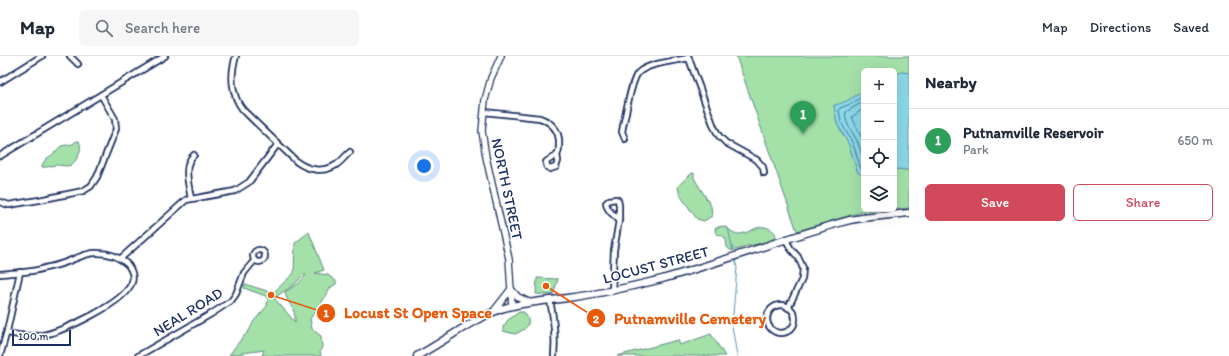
<!DOCTYPE html>
<html lang="en">
<head>
<meta charset="utf-8">
<style>
  :root { --surface:#fff; --page:#f6f6f7; --text:#1f2937; --muted:#747a83; --line:#e0e1e3; --accent:#d1495b }
  body { margin:0; font-family:Itim,sans-serif; background:var(--page); color:var(--text) }
  .controls { position:absolute; right:12px; top:12px; display:grid; overflow:hidden; border-radius:6px; box-shadow:0 4px 16px #0002 }
  .controls button { width:36px; height:36px; display:grid; place-items:center; padding:0; border:0; border-bottom:1px solid var(--line); background:var(--surface); color:var(--text); font:20px sans-serif }
  .scale { position:absolute; left:12px; bottom:10px; width:59px; box-sizing:border-box; padding-left:4px; border:2px solid #1b2f5e; border-top:0; font-size:11px; line-height:14px; white-space:nowrap; color:#1b2f5e; -webkit-text-stroke:3px #fff; paint-order:stroke }
  .you { position:absolute; left:424px; top:110px; width:14px; height:14px; margin:-10px; border:3px solid #fff; border-radius:50%; background:#1a73e8; box-shadow:0 0 0 6px #1a73e833 }
  .badge { display:grid; place-items:center; width:26px; height:26px; border-radius:50%; background:var(--accent); color:#fff; font-size:13px; font-weight:700 }
  .pin { position:absolute; translate:-50% -33px; filter:drop-shadow(0 1px 2px #0008) }
  .pin::after { content:''; position:absolute; top:21px; width:14px; height:12px; background:inherit; clip-path:polygon(0 0,100% 0,50% 100%) }
  .list { margin:0; padding:0; list-style:none }
  h2 { display:flex; justify-content:space-between; align-items:center; height:52px; margin:0; padding:0 16px; font-size:17px }
  h2 small { font-size:13px; font-weight:400; color:var(--muted) }
  .list li { display:grid; grid-template-columns:26px 1fr auto; gap:12px; align-items:center; box-sizing:border-box; height:64px; padding:0 16px; border-top:1px solid var(--line) }
  .list b { display:block; font-size:15px; white-space:nowrap }
  .list p { margin:0; font-size:13px; white-space:nowrap; color:var(--muted) }
  .list em { font-size:13px; font-style:normal; color:var(--muted) }
  .actions { display:flex; gap:8px; padding:12px 16px }
  .actions a { flex:1; padding:9px 0; border:1px solid var(--accent); border-radius:6px; text-align:center; font-size:14px; color:var(--accent) }
  .actions .main { background:var(--accent); color:#fff }
  .icon { flex:none; width:22px; height:22px; fill:none; stroke:currentColor; stroke-width:2; stroke-linecap:round; stroke-linejoin:round }
  .map { position:relative; flex:none; width:909px; height:300px; overflow:hidden }
  header { display:flex; align-items:center; gap:24px; box-sizing:border-box; height:56px; padding:0 20px; background:var(--surface); border-bottom:1px solid var(--line) }
  header strong { font-size:19px }
  nav { display:flex; gap:22px; margin-inline-start:auto; font-size:14px }
  .search { width:280px; height:36px; background:var(--page); display:flex; align-items:center; gap:10px; box-sizing:border-box; padding:0 14px; border-radius:6px; color:var(--muted); font-size:15px }
  main { display:flex }
  aside { flex:1; background:var(--surface) }
  .map>svg:first-child { display:block }
  .green { fill:#a3e1a8; stroke:#5f8883; fill-rule:evenodd }
  .water { fill:#8ad8e8; stroke:#5e94b1 }
  .lines { fill:none; stroke-linecap:round; stroke-linejoin:round }
  .shore { stroke:#477395; stroke-width:1 }
  .stream { stroke:#5e94b1; stroke-width:1 }
  .minor-casing { stroke:#1b2f5e; stroke-width:8 }
  .tertiary-casing { stroke:#1b2f5e; stroke-width:8 }
  .secondary-casing { stroke:#1b2f5e; stroke-width:9 }
  .minor { stroke:#fff; stroke-width:4.5 }
  .tertiary { stroke:#fff; stroke-width:5.5 }
  .secondary { stroke:#fff; stroke-width:6 }
  .labels { text-anchor:middle; dominant-baseline:central; stroke-width:3; stroke-linejoin:round; paint-order:stroke }
  .street-label { font-size:15px; fill:#1b2f5e; stroke:#fff }
  .leader { fill:none; stroke:#e8590c; stroke-width:1.5 }
  .callout-dot { fill:#e8590c; stroke:#fff; stroke-width:1.5 }
  .mark-label { font-size:12px; text-anchor:middle; font-weight:bold; fill:#fff }
  .callout-label { font-size:16px; text-anchor:middle; font-weight:bold; fill:#e8590c; stroke:#fff; stroke-width:3; stroke-linejoin:round; paint-order:stroke }
</style>
</head>
<body>
<header>
<strong>Map</strong>
<div class="search"><svg class="icon" aria-label="search" viewBox="0 0 24 24"><circle cx="10" cy="10" r="6"/><path d="M15 15l6 6"/></svg>Search here</div>
<nav><a>Map</a><a>Directions</a><a>Saved</a></nav>
</header>
<main>
<div class="map">
<svg width="909" height="300" viewBox="0 0 909 300">
  <rect width="100%" height="100%" fill="#fff"/>
  <filter id="ink" filterUnits="userSpaceOnUse"><feTurbulence type="fractalNoise" baseFrequency=".025" numOctaves="2"/><feDisplacementMap in="SourceGraphic" scale="8" xChannelSelector="R" yChannelSelector="G"/><feConvolveMatrix kernelMatrix="1 2 1 2 8 2 1 2 1" color-interpolation-filters="sRGB"/></filter>
  <g filter="url(#ink)">
    <g class="green">
      <path d="M736 0H909V17L902 16 894 19V15H864V34C854 41 846 47 834 50L837 67 849 89 858 117 864 118V153H894V113L909 114V152L861 156 797 175Z"/>
      <path d="M76 85H79C83 94 78 103 71 109 66 111 62 109 57 109 51 109 48 112 42 111V109L46 103 52 99 61 90 73 88Z"/>
      <path d="M692 117H694V122L711 150 712 160 704 165 697 163 682 142 679 136 678 130Z"/>
      <path d="M722 170C728 171 732 178 739 178 750 178 759 166 770 173 774 175 775 176 776 180 770 188 757 188 747 190 743 191 739 194 735 194 731 195 729 194 727 191 726 188 727 183 724 181 719 176 715 182 715 172Z"/>
      <path d="M309 176 324 214 315 217 328 219 336 225V228L330 232 326 240 310 263 312 273 321 280 322 291 320 295 321 300H262L264 294 229 299 242 282 249 275 254 265 267 250 268 241 244 232 245 228 273 237 294 217 295 187ZM303 219H306L298 228 285 236C287 249 296 250 295 266L274 242 295 228Z"/>
      <path d="M537 222 558 223 553 239 536 238Z"/>
      <path d="M519 256H524C533 267 527 273 515 278L503 275V271L508 264Z"/>
      <path d="M711 278 725 300H617L678 284 680 289Z"/>
    </g>
    <g class="water">
      <path d="M902 16 909 17V114L894 113V19Z"/>
      <path d="M864 34V118L858 117 849 89 837 67 834 49C846 47 854 41 864 34Z"/>
    </g>
    <g class="lines">
      <g class="shore">
        <path d="M864 39 853 47 840 52 839 54 841 66 853 88 861 113 864 114"/>
        <path d="M864 45 846 56C843 65 853 76 857 85 860 92 862 99 864 106"/>
        <path d="M864 52 852 61 864 87"/>
      </g>
      <g class="stream">
        <path d="M728 172 733 195"/>
        <path d="M735 204 737 211 732 270 737 300"/>
      </g>
      <g class="minor-casing">
        <g id="minor">
          <path d="M70 0 78 8"/>
          <path d="M236 0C230 18 231 39 243 54L297 106C308 114 323 117 336 109 341 106 345 100 350 96"/>
          <path d="M688 0 714 71 719 80 726 87 757 104 763 111 764 117"/>
          <path d="M0 26 42 0"/>
          <path d="M484 56 540 62C553 67 560 76 559 89 559 92 559 96 557 99 554 102 549 103 546 106L547 111 550 113 556 111 558 105 557 98"/>
          <path d="M625 83 622 76 623 70C626 58 631 25 638 17 648 7 675 5 689 2"/>
          <path d="M0 100 165 0"/>
          <path d="M191 143C189 129 182 109 194 99"/>
          <path d="M0 146 9 149 39 144 83 135 91 130 97 121 116 73 115 63 101 39"/>
          <path d="M786 184 791 193 798 201 803 212 802 223 788 252"/>
          <circle cx="259" cy="200" r="6"/>
          <path d="M120 203 186 144 235 135 249 126 278 88"/>
          <path d="M0 218C15 216 31 217 45 212 55 210 65 207 74 203 82 200 89 196 98 197 109 197 120 201 128 209 131 213 134 220 132 226 125 247 64 275 43 279 31 282 19 279 7 277"/>
          <path d="M612 235 614 194 619 164V149L618 144 616 143 609 144 606 147C607 155 614 159 619 164"/>
          <path d="M550 244C554 264 556 280 554 300"/>
          <circle cx="781" cy="263" r="14"/>
          <path d="M0 300 7 275 20 216"/>
          <path d="M138 300 211 258 231 245 236 238 244 217 254 205"/>
        </g>
      </g>
      <g class="tertiary-casing">
        <g id="tertiary">
          <path d="M501 0 491 22 485 44 482 75 486 101 509 203 512 250"/>
          <path d="M493 256 511 233 518 241 529 246"/>
        </g>
      </g>
      <g class="secondary-casing">
        <path id="secondary" d="M417 300C445 285 471 264 501 253 523 246 545 245 567 242 599 238 630 231 662 223 725 205 787 181 850 164L862 162 909 157"/>
      </g>
      <use href="#minor" class="minor"/>
      <use href="#tertiary" class="tertiary"/>
      <use href="#secondary" class="secondary"/>
    </g>
  </g>
  <g class="labels">
    <g class="street-label">
      <text transform="translate(507 133) rotate(78)">NORTH STREET</text>
      <text transform="translate(656 209) rotate(-15)">LOCUST STREET</text>
      <text transform="translate(188 256) rotate(-32)">NEAL ROAD</text>
    </g>
  </g>
  <path class="leader" d="M271 239L326 257M546 230L596 262"/>
  <g class="callout-dot">
    <circle cx="271" cy="239" r="4"/>
    <circle cx="546" cy="230" r="4"/>
    <circle cx="326" cy="257" r="10"/>
    <circle cx="596" cy="262" r="10"/>
  </g>
  <g class="mark-label">
    <text x="326" y="261">1</text>
    <text x="596" y="267">2</text>
  </g>
  <g class="callout-label">
    <text x="418" y="262">Locust St Open Space</text>
    <text x="690" y="268">Putnamville Cemetery</text>
  </g>
</svg>
<div class="controls">
<button>+</button>
<button>−</button>
<button><svg class="icon" aria-label="locate" viewBox="0 0 24 24"><circle cx="12" cy="12" r="6"/><path d="M12 2v4M12 18v4M2 12h4M18 12h4"/></svg></button>
<button><svg class="icon" aria-label="layers" viewBox="0 0 24 24"><path d="M12 4l9 5-9 5-9-5zM3 14l9 5 9-5"/></svg></button>
</div>
<div class="scale">100 m</div>
<div class="you"></div>
<div class="pin badge" style="left:803px;top:78px;background:#2e9e5b">1</div>
</div>
<aside>
<h2>Nearby<small></small></h2>
<ul class="list">
<li><span class="badge" style="background:#2e9e5b">1</span><div><b>Putnamville Reservoir</b><p>Park</p></div><em>650 m</em></li>
</ul>
<div class="actions"><a class="main">Save</a><a>Share</a></div>
</aside>
</main>
</body>
</html>
